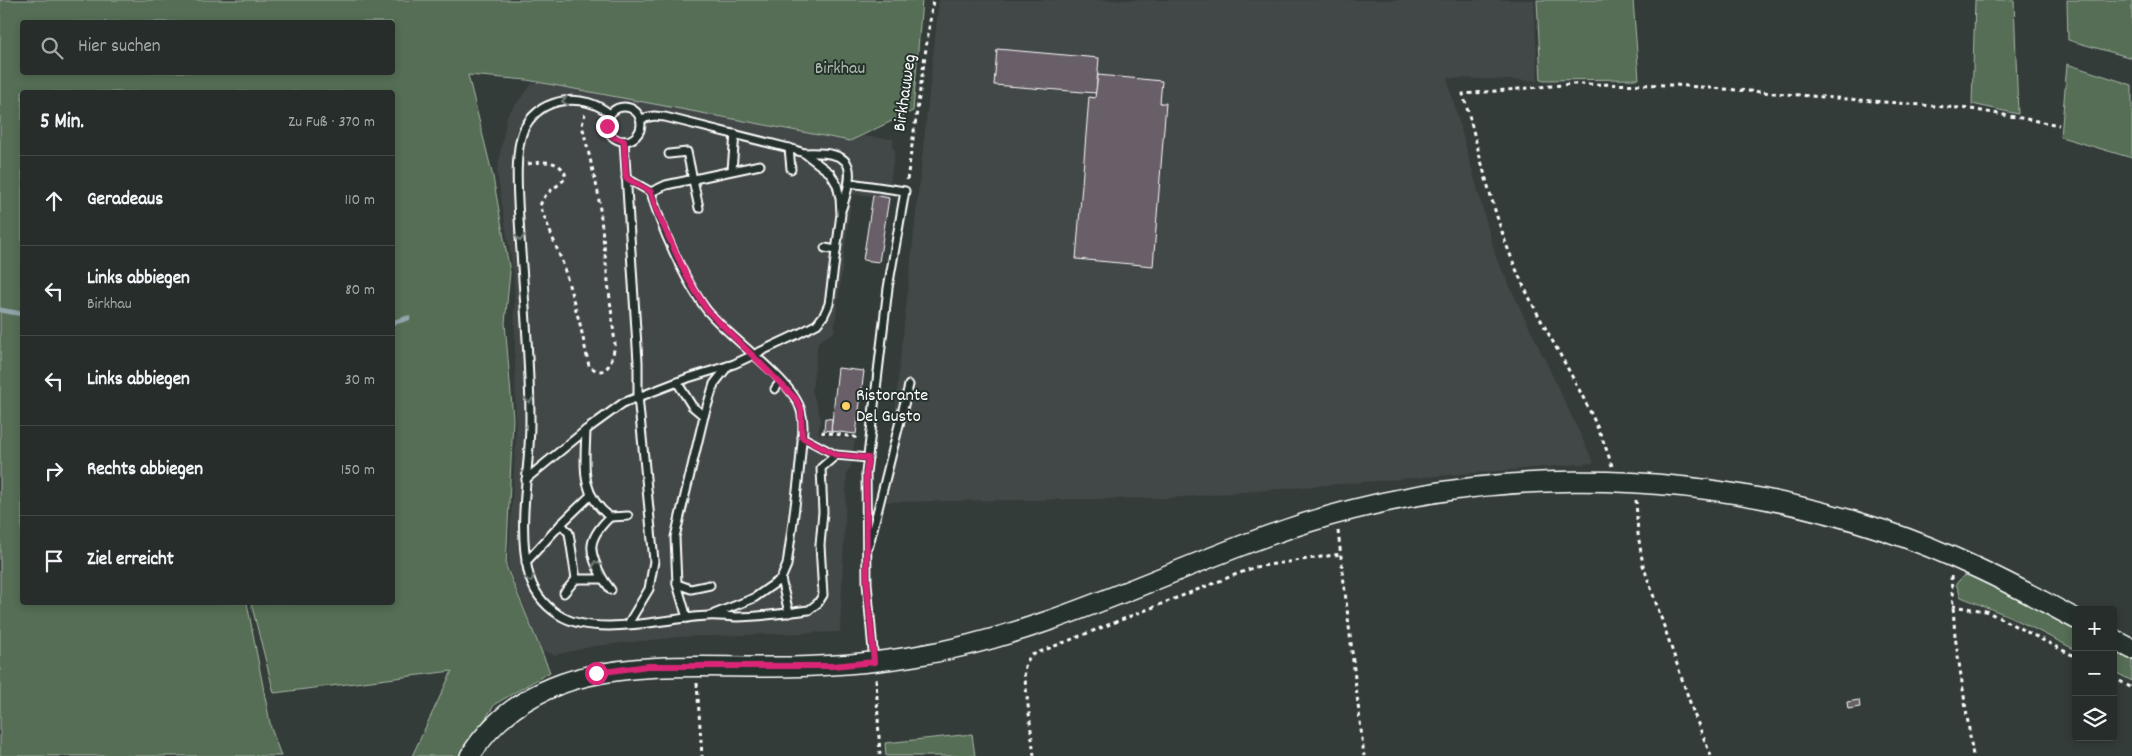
<!DOCTYPE html>
<html lang="de">
<head>
<meta charset="utf-8">
<style>
  :root { --surface:#262d2b; --page:#323937; --text:#f1f3f6; --muted:#a4a8a9; --line:#424947 }
  body { margin:0; font-family:Dekko,sans-serif; background:var(--page); color:var(--text) }
  .controls { position:absolute; right:15px; bottom:15px; display:grid; overflow:hidden; border-radius:5px; box-shadow:0 2px 8px #0003 }
  .controls button { width:45px; height:45px; display:grid; place-items:center; padding:0; border:0; border-bottom:1px solid var(--line); background:var(--surface); color:var(--text); font:25px sans-serif }
  .stop { position:absolute; width:15px; height:15px; margin:-11px; border:4px solid #db2777; border-radius:50%; background:#fff }
  .stop.end { background:#db2777; border-color:#fff; box-shadow:0 1px 5px #0008 }
  .list { margin:0; padding:0; list-style:none }
  h2 { display:flex; justify-content:space-between; align-items:center; height:65px; margin:0; padding:0 20px; font-size:21px }
  h2 small { font-size:16px; font-weight:400; color:var(--muted) }
  .list li { display:grid; grid-template-columns:32px 1fr auto; gap:15px; align-items:center; box-sizing:border-box; height:90px; padding:0 20px; border-top:1px solid var(--line) }
  .list b { display:block; font-size:19px; white-space:nowrap }
  .list p { margin:0; font-size:16px; white-space:nowrap; color:var(--muted) }
  .list em { font-size:16px; font-style:normal; color:var(--muted) }
  .icon { flex:none; width:28px; height:28px; fill:none; stroke:currentColor; stroke-width:2; stroke-linecap:round; stroke-linejoin:round }
  .map { position:relative; flex:none; width:2132px; height:756px; overflow:hidden }
  .search { position:absolute; background:var(--surface); box-shadow:0 2px 8px #0003; left:20px; top:20px; width:375px; height:55px; display:flex; align-items:center; gap:12px; box-sizing:border-box; padding:0 18px; border-radius:5px; color:var(--muted); font-size:19px }
  .panel { position:absolute; background:var(--surface); box-shadow:0 2px 8px #0003; left:20px; top:90px; width:375px; height:515px; border-radius:5px }
  .map>svg:first-child { display:block }
  .built { fill:#434647 }
  .green { fill:#556e54; stroke:#aab6aa; fill-rule:evenodd }
  .lines { fill:none; stroke-linecap:round; stroke-linejoin:round }
  .stream { stroke:#92a4a9; stroke-width:5 }
  .building { fill:#685f67; stroke:#fff }
  .lane-casing { stroke:#fff; stroke-width:11 }
  .secondary-casing { stroke:#fff; stroke-width:22 }
  .path { stroke:#fff; stroke-width:3; stroke-dasharray:4 4; stroke-linecap:butt }
  .lane { stroke:#26332d; stroke-width:7 }
  .secondary { stroke:#26332d; stroke-width:19 }
  .oneway { stroke:#727a76 }
  .route { stroke:#db2777; stroke-width:6 }
  .poi-dot { fill:#ffd166; stroke:#26332d; stroke-width:2 }
  .labels { text-anchor:middle; dominant-baseline:central; stroke-width:4; stroke-linejoin:round; paint-order:stroke }
  .park-label { font-size:18px; fill:#b2beb2; stroke:#26332d }
  .street-label { font-size:18px; fill:#fff; stroke:#26332d }
  .poi-label { font-size:18px; fill:#fff; stroke:#26332d; text-anchor:start }
</style>
</head>
<body>
<div class="map">
<svg width="2132" height="756" viewBox="0 0 2132 756">
  <rect width="100%" height="100%" fill="#333c39"/>
  <filter id="ink" filterUnits="userSpaceOnUse"><feTurbulence type="fractalNoise" baseFrequency=".02" numOctaves="2"/><feDisplacementMap in="SourceGraphic" scale="10" xChannelSelector="R" yChannelSelector="G"/><feConvolveMatrix kernelMatrix="1 2 1 2 8 2 1 2 1" color-interpolation-filters="sRGB"/></filter>
  <g filter="url(#ink)">
    <g class="built">
      <path d="M939 0H1534L1538 81 1447 78 1496 257 1594 463 1171 498 887 502 898 380Z"/>
      <path d="M579 76 846 135 894 139 892 148 895 149 888 197 852 194 834 332 818 342 812 390 821 419 818 434 855 440 851 467 847 472 840 632 679 637 595 646 555 655 542 651 508 567 516 439 514 278 497 173 507 115 532 84Z"/>
    </g>
    <g class="green">
      <path d="M0 0H922L913 111 850 141 527 80 468 75 493 177 510 272 505 323 513 419 506 566 550 672 495 704 461 756H412L452 671 274 693 251 603 392 602V92H22V602L247 603 271 728 281 756H0ZM22 22H392V72H22Z"/>
      <path d="M1537 0H1633L1639 79 1541 80Z"/>
      <path d="M1975 0H2014L2018 114 1972 104Z"/>
      <path d="M2067 0H2132V58L2068 40Z"/>
      <path d="M2067 64 2132 85V158L2061 137Z"/>
      <path d="M1969 574 2076 628V650L2009 616 1961 597 1956 584 1962 577Z"/>
      <path d="M2113 649 2132 659V681L2113 671Z"/>
      <path d="M972 734 975 756H886L885 743Z"/>
    </g>
    <g class="lines">
      <g class="stream">
        <path d="M0 310 22 314"/>
        <path d="M392 323 408 318"/>
      </g>
    </g>
    <g class="building">
      <path d="M997 49 1099 58 1096 93 994 85Z"/>
      <path d="M1098 75 1162 81 1160 103H1166L1153 266 1076 259 1089 97 1095 98Z"/>
      <path d="M873 195 889 198 879 262 863 260Z"/>
      <path d="M838 368 864 371 856 434 831 431Z"/>
      <path d="M825 418 832 419 831 431 824 430Z"/>
      <path d="M1859 700 1860 707 1848 709 1847 702Z"/>
    </g>
    <g class="lines">
      <g class="lane-casing">
        <g id="lane">
          <circle cx="624" cy="124" r="17"/>
          <path d="M610 114C585 93 543 95 525 127 512 150 519 210 520 237 524 298 530 360 530 421 530 471 517 521 528 571 532 590 542 604 559 615 595 638 666 618 707 616 717 615 727 617 737 617 761 617 785 613 809 610L818 603 823 595 820 545 823 512 821 468 836 455"/>
          <path d="M624 141 638 362V396L654 561 649 589 628 624"/>
          <path d="M789 148 791 169"/>
          <path d="M804 153C854 151 856 165 842 208"/>
          <path d="M669 154 687 152 699 208"/>
          <path d="M732 170 735 134"/>
          <path d="M626 178 651 192C660 226 685 281 706 309 727 337 793 379 801 411 805 424 802 439 801 452 798 490 792 528 787 565L781 579 789 613"/>
          <path d="M850 183 905 191 888 288 866 473 867 583 874 662"/>
          <path d="M651 192 666 185 760 165"/>
          <path d="M825 248 836 250"/>
          <path d="M677 382 692 406 704 416 675 537 677 584 687 618"/>
          <path d="M775 389 781 381"/>
          <path d="M704 416 714 384 728 366"/>
          <path d="M802 437 836 455 868 458"/>
          <path d="M526 479 586 430 623 403 688 378 734 364 798 334 817 324 824 315 829 304 841 214 840 198 837 185 830 173 804 153 789 148 665 117 654 116 640 119"/>
          <path d="M610 517 628 516"/>
          <path d="M561 524 590 496"/>
          <path d="M869 545 909 385"/>
          <path d="M526 562 561 524 569 533 576 579H603C588 551 586 540 610 517 579 493 585 465 586 430"/>
          <path d="M603 579 611 590"/>
          <path d="M677 584 691 589 710 585"/>
          <path d="M564 593 576 579"/>
          <path d="M714 614 754 598 781 579"/>
        </g>
      </g>
      <g class="secondary-casing">
        <g id="secondary">
          <path d="M2113 639 2132 649"/>
          <path d="M470 756C536 651 665 668 771 667 820 667 867 664 915 656 1038 636 1151 578 1267 536 1466 464 1683 464 1883 530 1950 552 2014 585 2076 619"/>
        </g>
      </g>
      <g class="path">
        <path d="M528 164C542 161 562 159 566 177 557 189 545 190 540 206L563 264 580 324 589 366C608 381 613 358 615 344L598 192 582 125 585 114"/>
        <path d="M907 180 933 0"/>
        <path d="M823 434V432L860 438"/>
        <path d="M1612 466C1593 405 1555 350 1527 293 1496 231 1482 160 1463 94L1573 84 1675 85 1971 109 2059 125"/>
        <path d="M1636 500 1638 534 1643 565 1694 714 1711 756"/>
        <path d="M1338 531 1364 756"/>
        <path d="M1951 576 1955 636 1973 756"/>
        <path d="M1952 606 1986 611 2076 657"/>
        <path d="M2113 677 2132 688"/>
        <path d="M876 679 880 756"/>
        <path d="M697 683 702 756"/>
        <path d="M1034 756 1024 671 1026 662 1032 655 1255 567 1341 554"/>
      </g>
      <use href="#lane" class="lane"/>
      <use href="#secondary" class="secondary"/>
    </g>
    <defs><path id="oneway-chevron" d="M-2-3.5L2.5 0L-2 3.5" fill="none" stroke-width="1.6" stroke-linecap="round" stroke-linejoin="round" transform="scale(1.25)"/></defs>
    <g class="oneway">
      <use href="#oneway-chevron" transform="translate(565 101) rotate(172)"/>
      <use href="#oneway-chevron" transform="translate(520 238) rotate(86)"/>
      <use href="#oneway-chevron" transform="translate(529 400) rotate(87)"/>
      <use href="#oneway-chevron" transform="translate(596 564) rotate(-111)"/>
      <use href="#oneway-chevron" transform="translate(530 579) rotate(74)"/>
    </g>
  </g>
  <g class="lines" filter="url(#ink)">
    <path class="route" d="M596 673 648 666H833L874 662 867 583 866 473 868 458 836 455 802 437 801 409 795 398 706 309 686 275 656 209 651 192 626 178 624 141 613 137 607 126"/>
  </g>
  <circle class="poi-dot" cx="846" cy="406" r="5"/>
  <g class="labels">
    <g class="park-label">
      <text x="840" y="69">Birkhau</text>
    </g>
    <g class="street-label">
      <text transform="translate(906 93) rotate(-82)">Birkhauweg</text>
    </g>
    <g class="poi-label">
      <text x="856" y="396">Ristorante<tspan x="856" dy="21">Del Gusto</tspan></text>
    </g>
  </g>
</svg>
<div class="controls">
<button>+</button>
<button>−</button>
<button><svg class="icon" aria-label="layers" viewBox="0 0 24 24"><path d="M12 4l9 5-9 5-9-5zM3 14l9 5 9-5"/></svg></button>
</div>
<div class="stop" style="left:596px;top:673px"></div>
<div class="stop end" style="left:607px;top:126px"></div>
<div class="search"><svg class="icon" aria-label="search" viewBox="0 0 24 24"><circle cx="10" cy="10" r="6"/><path d="M15 15l6 6"/></svg>Hier suchen</div>
<section class="panel">
<h2>5 Min.<small>Zu Fuß · 370 m</small></h2>
<ul class="list">
<li><svg class="icon" aria-label="ahead" viewBox="0 0 24 24"><path d="M12 20V5M6 11l6-6 6 6"/></svg><div><b>Geradeaus</b></div><em>110 m</em></li>
<li><svg class="icon" aria-label="left" viewBox="0 0 24 24"><path d="M17 20v-9H6M10 6l-5 5 5 5"/></svg><div><b>Links abbiegen</b><p>Birkhau</p></div><em>80 m</em></li>
<li><svg class="icon" aria-label="left" viewBox="0 0 24 24"><path d="M17 20v-9H6M10 6l-5 5 5 5"/></svg><div><b>Links abbiegen</b></div><em>30 m</em></li>
<li><svg class="icon" aria-label="right" viewBox="0 0 24 24"><path d="M7 20v-9h11M14 6l5 5-5 5"/></svg><div><b>Rechts abbiegen</b></div><em>150 m</em></li>
<li><svg class="icon" aria-label="arrive" viewBox="0 0 24 24"><path d="M6 21V4h12l-3 4 3 4H6"/></svg><div><b>Ziel erreicht</b></div></li>
</ul>
</section>
</div>
</body>
</html>
